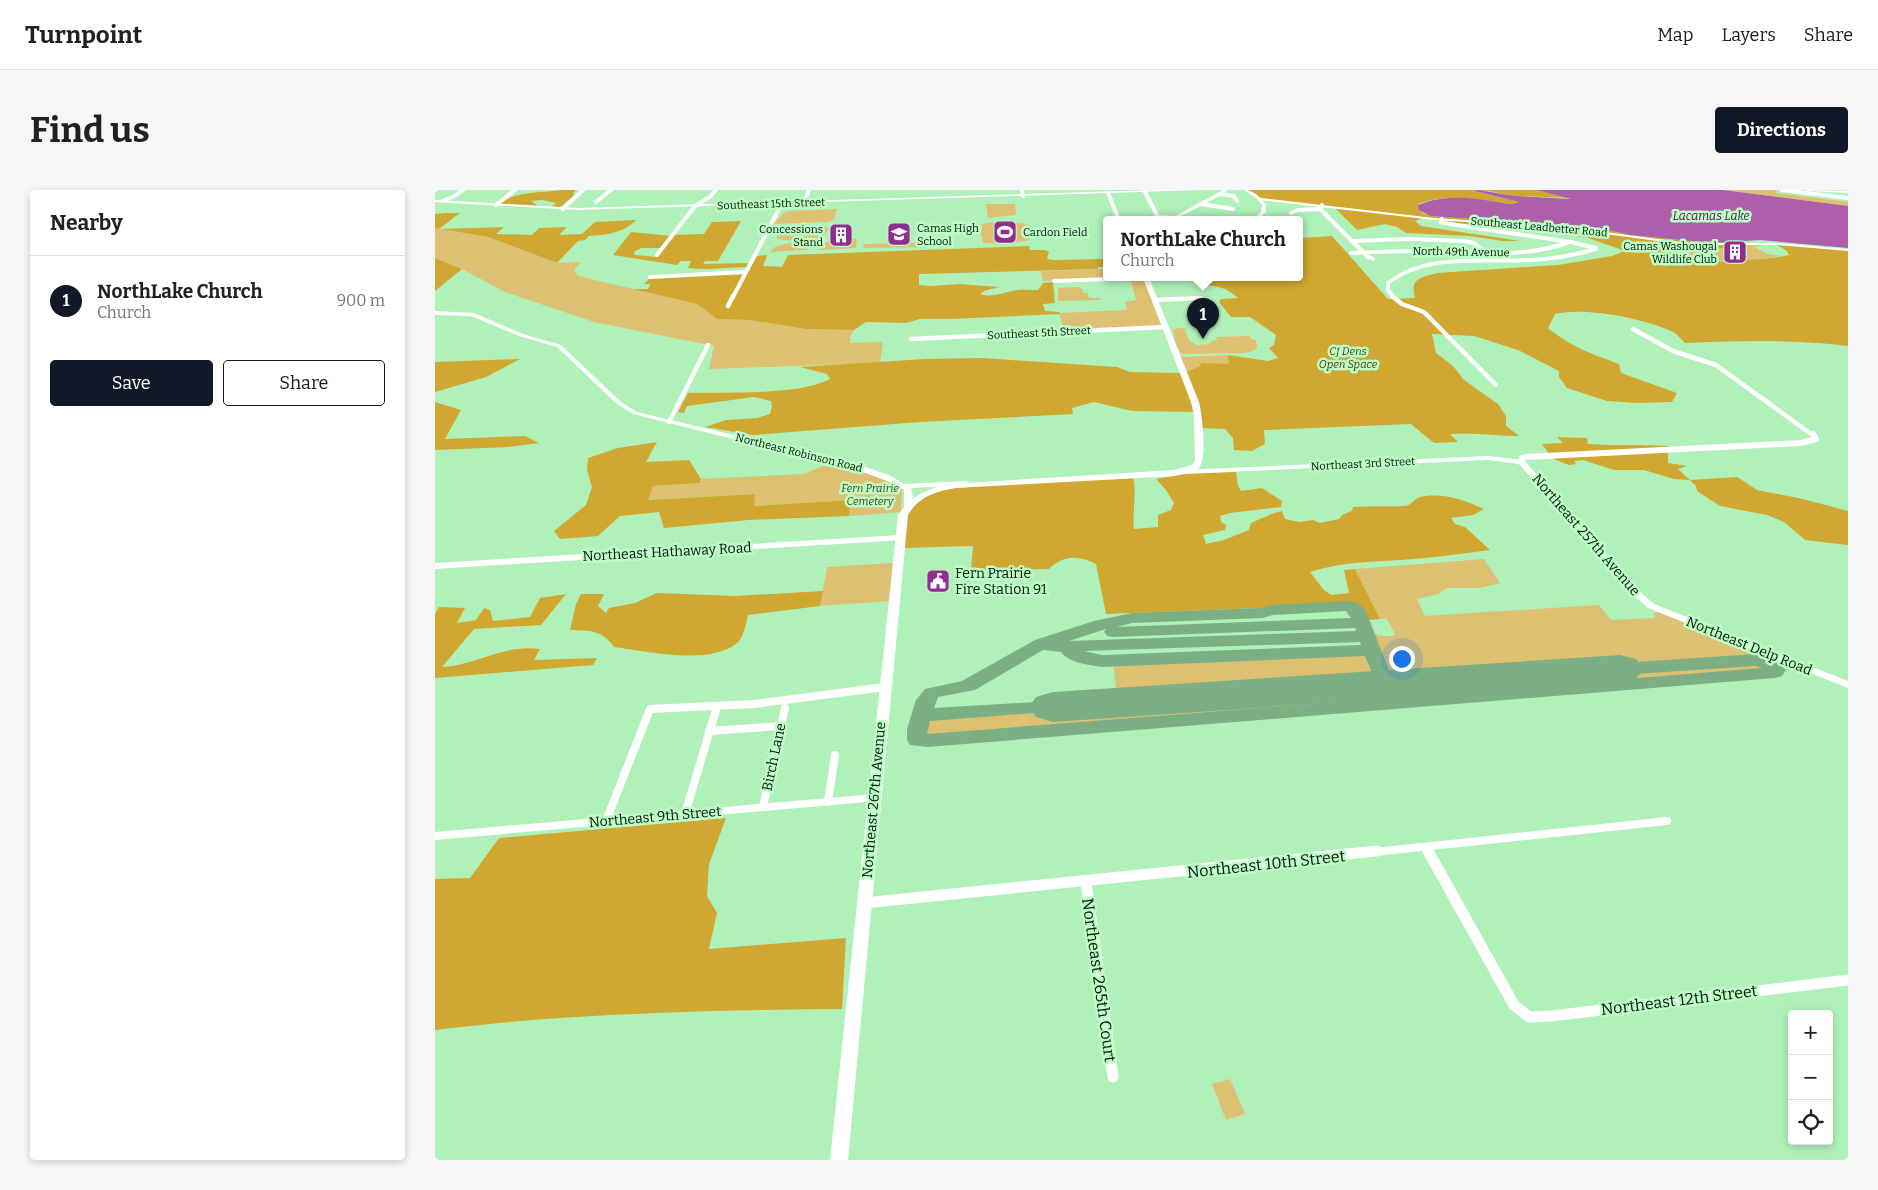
<!DOCTYPE html>
<html lang="en">
<head>
<meta charset="utf-8">
<style>
  :root { --surface:#fff; --page:#f6f6f6; --text:#202124; --muted:#757577; --line:#e0e0e0; --accent:#111827 }
  body { margin:0; font-family:Bitter,serif; background:var(--page); color:var(--text) }
  .controls { position:absolute; right:15px; bottom:15px; display:grid; overflow:hidden; border-radius:5px; box-shadow:0 2px 8px #0003 }
  .controls button { width:45px; height:45px; display:grid; place-items:center; padding:0; border:0; border-bottom:1px solid var(--line); background:var(--surface); color:var(--text); font:25px sans-serif }
  .you { position:absolute; left:966px; top:468px; width:18px; height:18px; margin:-12px; border:4px solid #fff; border-radius:50%; background:#1a73e8; box-shadow:0 0 0 8px #1a73e833 }
  .badge { display:grid; place-items:center; width:32px; height:32px; border-radius:50%; background:var(--accent); color:#fff; font-size:16px; font-weight:700 }
  .pin { position:absolute; translate:-50% -41px; filter:drop-shadow(0 1px 2px #0008) }
  .pin::after { content:''; position:absolute; top:26px; width:18px; height:15px; background:inherit; clip-path:polygon(0 0,100% 0,50% 100%) }
  .popup { position:absolute; left:668px; top:26px; width:200px; height:65px; box-sizing:border-box; display:grid; place-content:center; border-radius:5px; background:var(--surface); filter:drop-shadow(0 1px 4px #0005); font-size:16px; white-space:nowrap; color:var(--muted) }
  .popup b { font-size:19px; color:var(--text) }
  .popup::after { content:''; position:absolute; left:50%; top:100%; margin-left:-10px; border:10px solid transparent; border-top-color:var(--surface) }
  .list { margin:0; padding:0; list-style:none }
  h2 { display:flex; justify-content:space-between; align-items:center; height:65px; margin:0; padding:0 20px; font-size:21px }
  h2 small { font-size:16px; font-weight:400; color:var(--muted) }
  .list li { display:grid; grid-template-columns:32px 1fr auto; gap:15px; align-items:center; box-sizing:border-box; height:90px; padding:0 20px; border-top:1px solid var(--line) }
  .list b { display:block; font-size:19px; white-space:nowrap }
  .list p { margin:0; font-size:16px; white-space:nowrap; color:var(--muted) }
  .list em { font-size:16px; font-style:normal; color:var(--muted) }
  .actions { display:flex; gap:10px; padding:15px 20px }
  .actions a { flex:1; padding:11px 0; border:1px solid var(--accent); border-radius:5px; text-align:center; font-size:18px; color:var(--accent) }
  .actions .main { background:var(--accent); color:#fff }
  .icon { flex:none; width:28px; height:28px; fill:none; stroke:currentColor; stroke-width:2; stroke-linecap:round; stroke-linejoin:round }
  .map { position:relative; flex:none; width:1413px; height:970px; overflow:hidden; border-radius:5px }
  header { display:flex; align-items:center; gap:30px; box-sizing:border-box; height:70px; padding:0 25px; background:var(--surface); border-bottom:1px solid var(--line) }
  header strong { font-size:24px }
  nav { display:flex; gap:28px; margin-inline-start:auto; font-size:18px }
  .intro { display:flex; align-items:center; justify-content:space-between; box-sizing:border-box; height:120px; padding:0 30px }
  h1 { margin:0; font-size:35px }
  .button { padding:12px 22px; border-radius:5px; background:var(--accent); color:#fff; font-size:18px; font-weight:700 }
  main { display:flex; gap:30px; padding:0 30px }
  aside { flex:1; background:var(--surface); border-radius:5px; box-shadow:0 2px 8px #0003 }
  .map>svg:first-child { display:block }
  .green { fill:#dec072 }
  .forest { fill:#d0a731 }
  .water { fill:#ad60a9 }
  .lines { fill:none; stroke-linecap:round; stroke-linejoin:round }
  .taxiway { fill:#7cb084; fill-rule:evenodd }
  .runway { fill:#7cb084; fill-rule:evenodd }
  .minor-far4 { stroke:#fff; stroke-width:4 }
  .minor-far3 { stroke:#fff; stroke-width:4.5 }
  .minor-far2 { stroke:#fff; stroke-width:6 }
  .minor-far1 { stroke:#fff; stroke-width:8 }
  .minor { stroke:#fff; stroke-width:11 }
  .tertiary { fill:#fff; fill-rule:evenodd }
  .secondary { fill:#fff; fill-rule:evenodd }
  .labels { text-anchor:middle; dominant-baseline:central; stroke-width:5; stroke-linejoin:round; paint-order:stroke }
  .far-street-label { font-size:11px; fill:#001504; stroke:#bdfec7 }
  .far-poi-label { font-size:11px; fill:#001504; stroke:#bdfec7; text-anchor:start }
  .far-park-label { font-size:11px; font-style:italic; fill:#4e3d0d; stroke:#bdfec7 }
  .far-water-label { font-size:12px; font-style:italic; fill:#560d55; stroke:#bdfec7 }
  .street-label { font-size:14px; fill:#001504; stroke:#bdfec7 }
  .poi-label { font-size:14px; fill:#001504; stroke:#bdfec7; text-anchor:start }
  .near-street-label { font-size:16px; fill:#001504; stroke:#bdfec7 }
</style>
</head>
<body>
<header>
<strong>Turnpoint</strong>
<nav><a>Map</a><a>Layers</a><a>Share</a></nav>
</header>
<div class="intro"><h1>Find us</h1><a class="button">Directions</a></div>
<main>
<aside>
<h2>Nearby<small></small></h2>
<ul class="list">
<li><span class="badge">1</span><div><b>NorthLake Church</b><p>Church</p></div><em>900 m</em></li>
</ul>
<div class="actions"><a class="main">Save</a><a>Share</a></div>
</aside>
<div class="map">
<svg width="1413" height="970" viewBox="0 0 1413 970">
  <rect width="100%" height="100%" fill="#b0f1ba"/>
  <g class="green">
    <path d="M1288 0H1341V3L1413 12V16Z"/>
    <path d="M551 14H580L581 25 553 28Z"/>
    <path d="M402 19 399 29 394 32 338 34 349 23 355 21Z"/>
    <path d="M567 31 592 34 595 50 574 54 548 53 547 45H542V41H547V34Z"/>
    <path d="M377 36H391L394 39 385 50H375L374 58 371 60 335 62 340 57 362 51 343 49 340 44 343 38Z"/>
    <path d="M0 38 53 47 122 73 146 72 139 80 143 86 262 114 282 129 313 130 370 139 419 140 415 146V153L448 152 445 173 274 179 279 156 159 132 70 102 27 79 0 68Z"/>
    <path d="M422 49 421 54 422 55 420 58 384 60 386 54 398 50Z"/>
    <path d="M505 52V57L428 58 429 54Z"/>
    <path d="M1304 55H1328L1319 57 1332 64 1347 66 1304 72 1295 70 1262 72 1254 69H1239L1233 64Z"/>
    <path d="M670 79 673 88 608 91 606 81Z"/>
    <path d="M674 89 709 90 727 136 629 140 624 123 692 120 690 112 701 110 696 91H673Z"/>
    <path d="M645 97 649 103H653L654 108H665L666 110 623 111V98Z"/>
    <path d="M747 138H752L749 139 755 151 762 155 774 154 777 151 782 150 781 147 815 146 816 149 821 150 822 158 818 161 810 163 746 164 740 151 738 139Z"/>
    <path d="M793 165 795 174 765 176 751 182 745 167Z"/>
    <path d="M397 272 425 279 467 298 466 322 414 326 416 310 318 316 320 304 212 310 218 296 265 293 266 289 369 284Z"/>
    <path d="M1049 369 1065 393 1045 398H1012L1003 404 982 409 990 426 1164 415 1176 430 1218 428H1220L1218 423 1224 422 1307 455 1309 457 1307 459 1314 460 1320 466 960 490 952 488 932 440 946 446H958L960 444 952 429H945L920 379Z"/>
    <path d="M458 373 454 411 385 416 392 377Z"/>
    <path d="M930 461 936 464 946 488 943 491 682 509 678 471Z"/>
    <path d="M1324 473 1333 480 973 511H970L963 498Z"/>
    <path d="M944 499 954 500 959 508 957 511 511 548H490L486 541 492 530Z"/>
    <path d="M795 889 810 924 791 930 777 894Z"/>
  </g>
  <g class="forest">
    <path d="M126 0H141L138 3 139 5 124 18H115L121 13 108 10 96 11 103 16 64 14C80 1 106 3 126 0Z"/>
    <path d="M813 0H1102L1137 8 1080 6 1054 1 1043 2 1085 12C1076 16 1067 12 1058 11 1033 8 1007 5 983 14L987 23 995 26 1163 38 1195 45 1276 53 1307 51 1312 54H1259L1120 36 1255 54 1306 56 1233 64C1246 77 1333 70 1354 65L1352 61 1342 55 1413 60V156C1358 149 1305 151 1250 153 1246 149 1241 143 1236 141 1206 128 1152 117 1120 124L1113 138C1136 157 1157 164 1184 174L1186 183 1242 203 1237 212 1202 213 1172 211 1132 198 1124 187V181L1083 160 1039 146 997 144 1001 163 1018 176 1029 190 1063 214 1071 226V236L1084 246C1061 246 1038 242 1015 244L1023 252 999 253 976 234 829 240 830 254 817 261 799 260 798 248 790 239 765 238 751 182 765 176 766 173 794 174 793 165 833 171 843 168 834 158 839 155 841 145 815 127H796L784 112 786 109 803 108C786 93 779 98 760 92L763 88H864V48L897 46 953 109 980 108C975 88 985 88 1002 83L1123 75 1177 66 1190 61 1153 48 1087 38 1060 39 988 28 980 31 986 36 1085 51H1068L1034 46 971 43 962 37 950 34 922 40 900 18 957 23 828 9Z"/>
    <path d="M11 23H25L4 39 69 37 61 44 97 45 104 38 132 37 124 45 147 44 160 32 201 30C189 43 171 45 154 46L150 50 143 51 122 73 53 47 0 38V24Z"/>
    <path d="M306 31 283 71H270L268 74 316 73 314 77C293 77 274 81 253 78L256 71H246L242 75 178 65 196 42 236 46 226 58H206L199 62 200 65 222 67 238 45 269 44 277 32Z"/>
    <path d="M594 56 595 60H610L614 62 612 69 619 70 671 69 672 77H663V79L484 84V95L496 96 524 94 564 97 549 101 545 104C558 108 566 103 578 101 585 99 595 100 603 100L608 93 618 92 620 113 608 114 610 121 624 122 625 124 514 129H485L471 133 431 132 419 140 370 139 314 130 282 129 262 114 198 99H213L215 94H209L216 87 310 84 294 116 322 66 332 65 328 76 347 77 353 65Z"/>
    <path d="M0 68 27 79 0 101Z"/>
    <path d="M547 168 682 177 695 182 746 183 759 222 697 221 659 212 637 218 638 224 485 232 318 245 270 237 291 230 322 228 335 224 337 216 336 211 319 207 252 216 249 223 243 222 253 203C292 202 361 206 395 189L392 184 365 177 490 169Z"/>
    <path d="M85 169 51 187 0 202V172Z"/>
    <path d="M0 212 26 220 10 249 90 246 104 253 74 257 0 260Z"/>
    <path d="M1122 247 1152 248 1153 254C1180 256 1206 254 1233 256V259L1115 265 1107 254 1128 253Z"/>
    <path d="M222 252 211 272 254 270 266 289 265 293 218 296 213 310 320 304 319 316 416 310 414 326 313 330 229 338 224 322 185 326 163 346 125 349 119 341 151 315 157 297 152 280 153 268 183 258Z"/>
    <path d="M1233 261V273L1252 276 1243 279 1255 290 1302 287 1322 300 1368 309 1413 321V355L1370 350 1349 332 1332 325 1285 316 1262 301 1261 296 1255 290 1239 289 1209 280H1179L1148 270 1139 271 1141 274 1134 275 1116 268Z"/>
    <path d="M801 282 803 296 806 301 827 298 847 311 846 317 795 323 785 326 786 332 791 335 790 340 768 345 771 354 789 350 814 340 816 333 839 323 847 321 850 329 864 332 878 330 885 333 904 329 907 325 917 321 918 317C935 316 952 317 969 316 976 316 979 309 985 307 1007 302 1030 310 1049 319L1038 325 1016 328 1020 334 1030 337 1055 360C1029 363 1004 367 978 369 943 372 908 371 875 382L889 400 896 405 914 403 909 380 920 379 945 429 934 430 924 414 671 424 661 374C643 365 628 365 614 379L536 381 538 356 468 358C469 347 468 331 472 322 480 306 503 302 518 298L698 287C702 300 697 324 699 339L723 337V325L736 320 739 313 731 300 721 289 750 284Z"/>
    <path d="M388 401 385 416 313 425C311 433 309 447 302 453 275 476 211 461 179 457 166 439 155 441 135 440L141 414 146 404H169L163 416 171 423 174 418 200 413 222 403 300 406Z"/>
    <path d="M131 404 106 435 39 439 7 477C42 475 68 454 105 459L99 470 162 468 158 475 0 488V424L4 417 30 418 22 433 41 430 49 418 55 420 58 431 95 427 105 408Z"/>
    <path d="M291 628 274 674 272 706 282 723 274 759 411 748 407 819C272 820 135 823 0 840V689L35 688 64 648Z"/>
  </g>
  <path class="water" d="M1043 0 1080 6 1136 9 1102 0H1288L1413 16V58L1325 50 1276 53 1195 45 1163 38 995 26 984 20 983 15C1007 5 1032 7 1057 11 1066 12 1076 16 1084 12L1040 1Z"/>
  <g class="lines">
    <path class="taxiway" d="M911 411 923 413 931 421 955 483 971 507 1326 478 1321 476 1185 485 1178 483 1176 479 1178 475 1185 473 1321 464 1336 467 1351 480 1347 486 1340 488 493 557 475 555 472 550V539L481 510 490 499 527 491 600 450 659 431 697 423 825 418 836 415ZM911 421 916 428 682 437 697 433 827 428 838 425ZM920 438 921 441 634 451 671 439 669 442 672 446 678 447ZM925 452 926 455 667 465 649 461ZM608 460 626 462C634 473 654 475 667 477L930 466 937 483 953 508 492 544 495 531 625 521 628 517 625 513 618 511 499 518 503 507 540 500Z"/>
    <path class="runway" d="M1185 465 1201 469 1208 479 1201 489 1185 493 618 532 601 527 594 517 601 507 618 502Z"/>
    <g class="minor-far4">
      <path d="M587 0 588 6"/>
      <path d="M709 0 723 27 739 28"/>
      <path d="M1347 0 1413 8"/>
      <path d="M673 3 684 30"/>
      <path d="M786 4 799 6 802 11"/>
      <path d="M7 11 20 6 28 0"/>
      <path d="M161 12 176 0"/>
      <path d="M369 13 374 0"/>
      <path d="M766 14 798 19"/>
      <path d="M61 15 80 0"/>
      <path d="M887 15 885 19 933 67 938 69"/>
      <path d="M128 19 148 0"/>
      <path d="M856 23 863 20 885 19"/>
      <path d="M1007 29 1006 32 1009 33 1135 52 1161 58"/>
      <path d="M917 51 973 49 1028 51 1039 53 1051 63"/>
      <path d="M916 63C940 62 965 61 989 61 1039 62 1088 69 1135 52"/>
      <path d="M222 65 260 16 275 7 281 0"/>
      <path d="M215 87 311 82"/>
      <path d="M619 91 704 88"/>
      <path d="M298 107 347 13"/>
      <path d="M958 107 953 100V93C993 62 1050 73 1097 70 1119 69 1140 65 1161 59"/>
    </g>
    <g class="minor-far3">
      <path d="M957 106 967 114 989 122 1061 195"/>
      <path d="M719 110 766 108"/>
      <path d="M293 116 298 106"/>
      <path d="M1198 139 1238 161 1281 175 1379 246"/>
      <path d="M476 149 731 137"/>
      <path d="M234 232 273 155"/>
    </g>
    <path class="minor-far2" d="M1086 272 1087 268 1091 267 1366 253 1381 249 1378 244"/>
    <g class="minor-far1">
      <path d="M274 541 346 536"/>
      <path d="M393 612 400 565"/>
      <path d="M328 617 350 518"/>
      <path d="M250 624 281 520"/>
      <path d="M171 631 215 519 319 514 450 497"/>
      <path d="M991 657 994 663"/>
      <path d="M930 663 1232 631"/>
    </g>
    <g class="minor">
      <path d="M993 661 1079 815 1094 827 1117 826 1413 790"/>
      <path d="M651 692 678 887"/>
      <path d="M429 713 942 661"/>
    </g>
    <g class="tertiary">
      <path d="M721 0H764L143 20 0 12V10L143 18Z"/>
      <path d="M788 0H792L787 5 738 30H733Z"/>
      <path d="M826 8 999 28 1125 36 1253 53H1342L1413 59V61L1342 55H1253L1125 38 999 30 824 10Z"/>
      <path d="M0 121 39 123 88 144 126 155 186 212 202 222 428 276 456 286 469 294 531 291 535 293 531 295 476 298 478 307 476 318 472 320H469V300L450 290 422 280 198 224 182 214 122 157 84 146 36 126 0 125Z"/>
      <path d="M1053 266 1089 270 1204 401 1219 414 1413 491V498L1213 418 1198 405 1084 274 1053 270 747 284 743 282 747 280Z"/>
      <path d="M465 345 468 346V350L0 379V373Z"/>
      <path d="M439 604 443 605 445 608 443 611 0 650V642Z"/>
    </g>
    <g class="secondary">
      <path d="M809 0C819 0 825 7 831 15V22L823 30H817L826 22 827 15 821 8Z"/>
      <path d="M1370 0 1413 1V3L1372 1Z"/>
      <path d="M708 88H714L764 212C767 224 773 271 763 279 758 283 746 284 740 286L521 298C501 301 483 307 473 325L413 970H395L463 325C476 306 492 299 513 294L739 280 757 275 760 271 759 225 756 212Z"/>
    </g>
  </g>
  <defs>
    <g id="stadium-square" transform="scale(1.25)"><rect x="-9" y="-9" width="18" height="18" rx="4" fill="#932c91" stroke="#bdfec7"/><path d="M0-5a6.5 5 0 1 0 0 10a6.5 5 0 1 0 0-10ZM-3.5-1.8h7v3.6h-7Z" fill="#fff"/></g>
    <g id="school-square" transform="scale(1.25)"><rect x="-9" y="-9" width="18" height="18" rx="4" fill="#932c91" stroke="#bdfec7"/><path d="M0-5L7-2L0 1L-7-2ZM-4 1L0 2.5L4 1V4Q0 6-4 4Z" fill="#fff"/></g>
    <g id="building-square" transform="scale(1.25)"><rect x="-9" y="-9" width="18" height="18" rx="4" fill="#932c91" stroke="#bdfec7"/><path d="M-4-6H4V6H1V3H-1V6H-4ZM-2.5-4.3h1.7v1.8h-1.7ZM.8-4.3h1.7v1.8H.8ZM-2.5-1h1.7V.8h-1.7ZM.8-1h1.7V.8H.8Z" fill="#fff"/></g>
    <g id="civic-square" transform="scale(1.25)"><rect x="-9" y="-9" width="18" height="18" rx="4" fill="#932c91" stroke="#bdfec7"/><path d="M-.6-6.5H3V-4.5H.6V-3L4-1V1h2V6H-6V1h2V-1L-.6-3ZM-1.2 2.5V6h2.4V2.5Z" fill="#fff"/></g>
  </defs>
  <g fill-rule="evenodd">
    <use href="#stadium-square" x="570" y="42"/>
    <use href="#school-square" x="464" y="44"/>
    <use href="#building-square" x="406" y="45"/>
    <use href="#building-square" x="1300" y="62"/>
    <use href="#civic-square" x="503" y="391"/>
  </g>
  <g class="labels">
    <g class="far-street-label">
      <text transform="translate(336 14) rotate(-2)">Southeast 15th Street</text>
      <text transform="translate(1104 37) rotate(5)">Southeast Leadbetter Road</text>
      <text transform="translate(1026 62) rotate(1)">North 49th Avenue</text>
      <text transform="translate(604 143) rotate(-3)">Southeast 5th Street</text>
      <text transform="translate(364 263) rotate(14)">Northeast Robinson Road</text>
      <text transform="translate(928 274) rotate(-3)">Northeast 3rd Street</text>
    </g>
    <g class="far-poi-label">
      <text x="482" y="38">Camas High<tspan x="482" dy="13">School</tspan></text>
      <text x="388" y="39" text-anchor="end">Concessions<tspan x="388" dy="13">Stand</tspan></text>
      <text x="588" y="42">Cardon Field</text>
      <text x="1282" y="56" text-anchor="end">Camas Washougal<tspan x="1282" dy="13">Wildlife Club</tspan></text>
    </g>
    <g class="far-park-label">
      <text x="913" y="161">CJ Dens<tspan x="913" dy="13">Open Space</tspan></text>
      <text x="435" y="298">Fern Prairie<tspan x="435" dy="13">Cemetery</tspan></text>
    </g>
    <g class="far-water-label">
      <text x="1276" y="26">Lacamas Lake</text>
    </g>
    <g class="street-label">
      <text transform="translate(1151 345) rotate(49)">Northeast 257th Avenue</text>
      <text transform="translate(232 362) rotate(-3)">Northeast Hathaway Road</text>
      <text transform="translate(1314 456) rotate(22)">Northeast Delp Road</text>
      <text transform="translate(339 567) rotate(-78)">Birch Lane</text>
      <text transform="translate(439 610) rotate(-85)">Northeast 267th Avenue</text>
      <text transform="translate(220 627) rotate(-5)">Northeast 9th Street</text>
    </g>
    <g class="poi-label">
      <text x="520" y="383">Fern Prairie<tspan x="520" dy="16">Fire Station 91</tspan></text>
    </g>
    <g class="near-street-label">
      <text transform="translate(831 674) rotate(-6)">Northeast 10th Street</text>
      <text transform="translate(664 790) rotate(82)">Northeast 265th Court</text>
      <text transform="translate(1244 810) rotate(-7)">Northeast 12th Street</text>
    </g>
  </g>
</svg>
<div class="controls">
<button>+</button>
<button>−</button>
<button><svg class="icon" aria-label="locate" viewBox="0 0 24 24"><circle cx="12" cy="12" r="6"/><path d="M12 2v4M12 18v4M2 12h4M18 12h4"/></svg></button>
</div>
<div class="you"></div>
<div class="pin badge" style="left:768px;top:149px">1</div>
<div class="popup"><b>NorthLake Church</b>Church</div>
</div>
</main>
</body>
</html>
